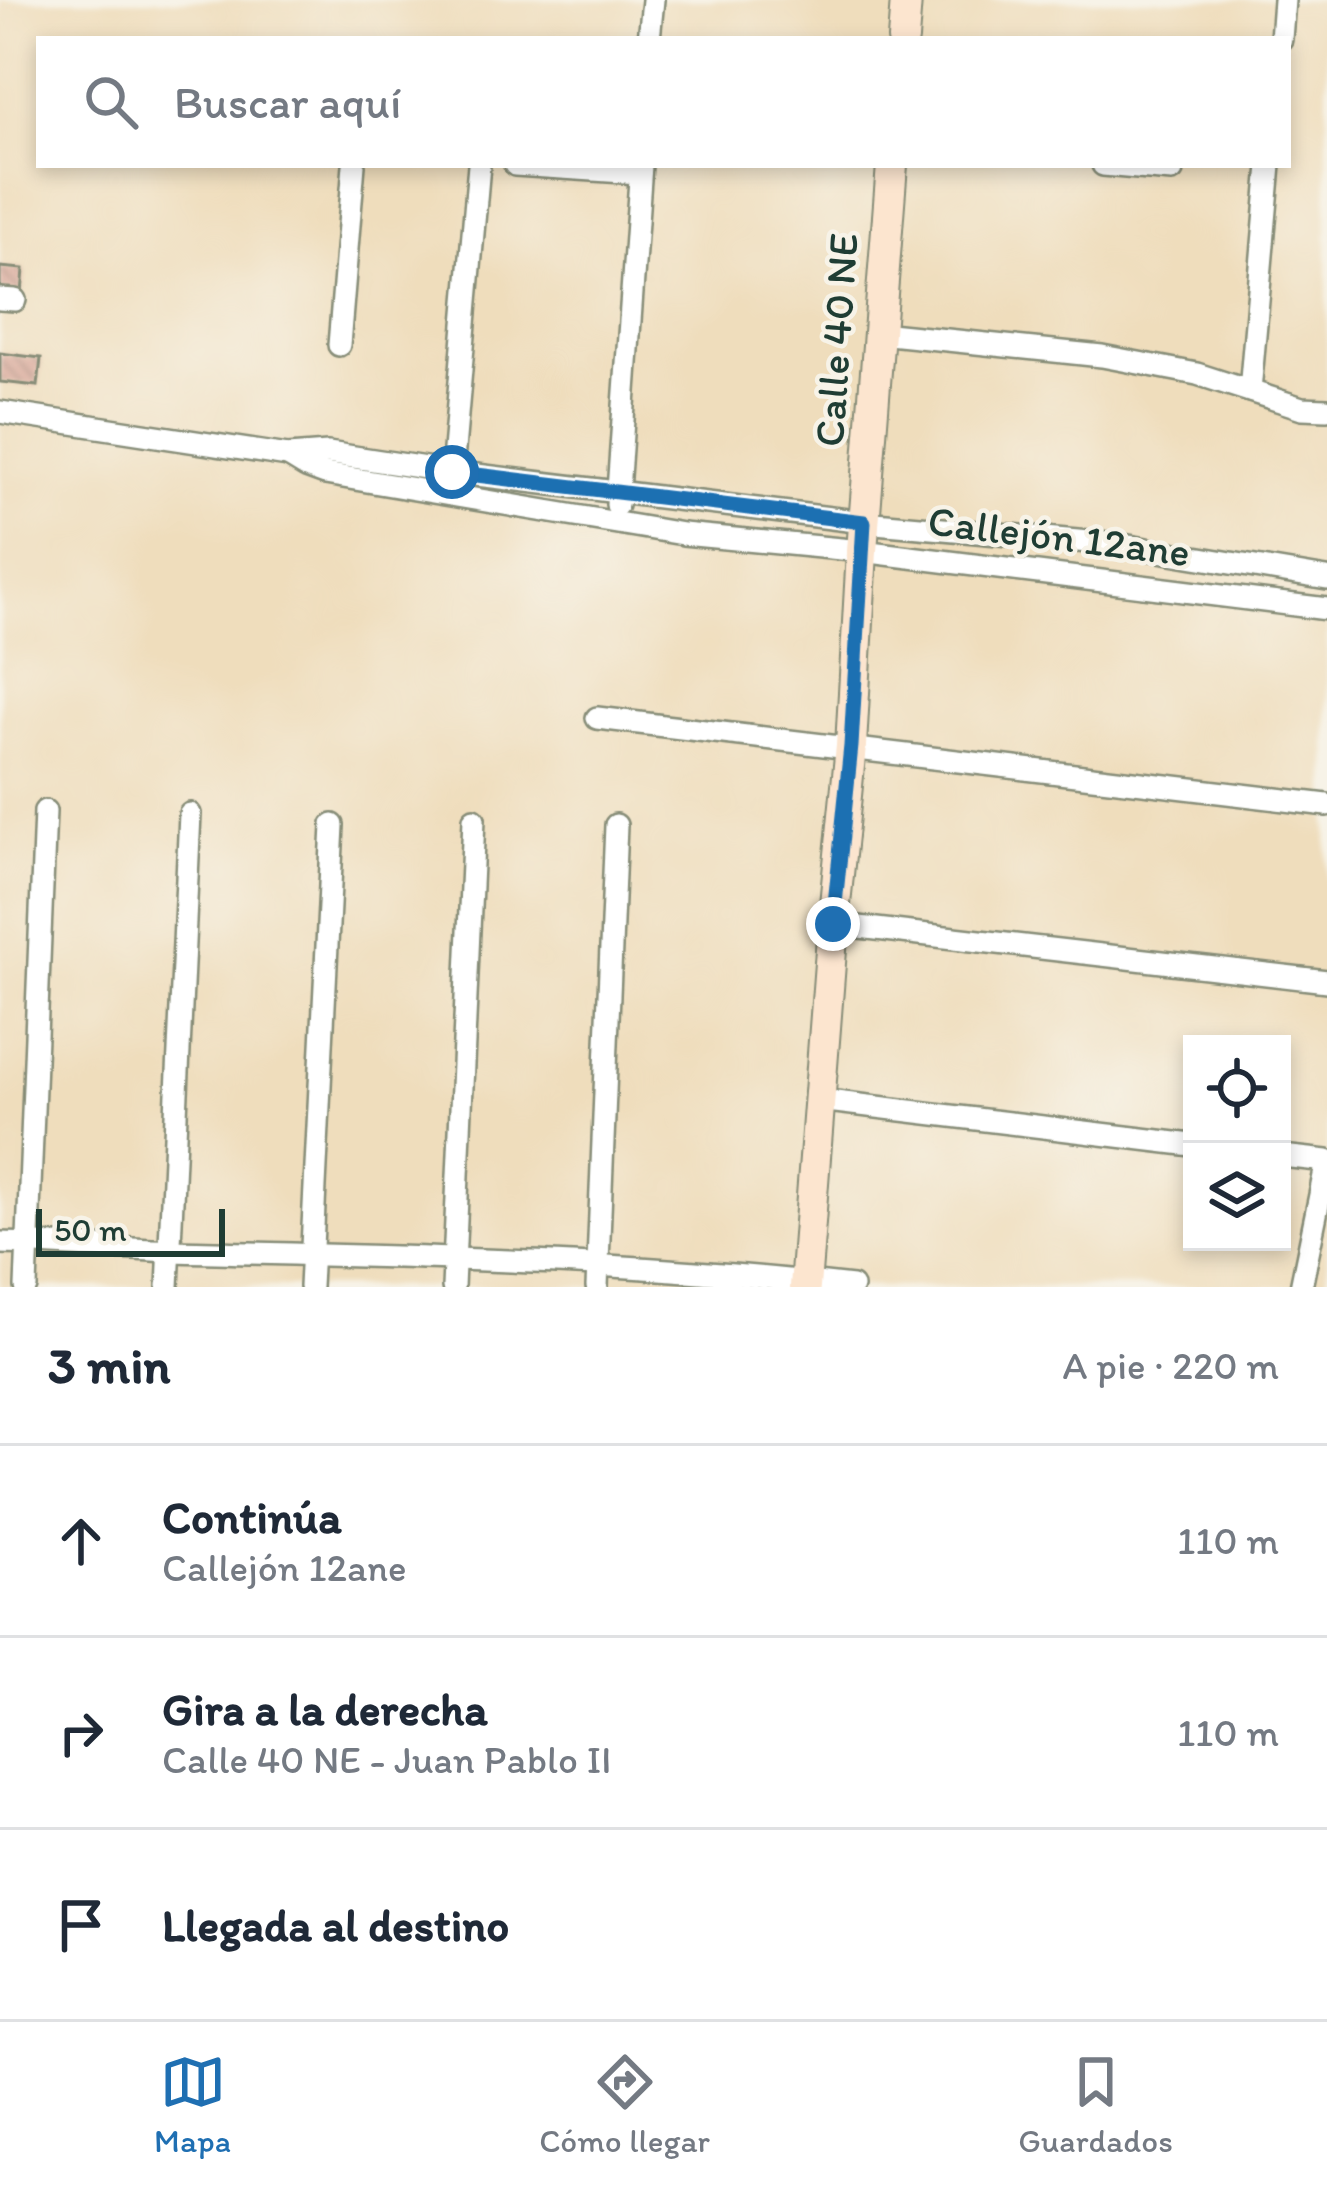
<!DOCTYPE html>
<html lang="es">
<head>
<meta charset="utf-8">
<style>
  :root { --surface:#fff; --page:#f2f2f3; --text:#1f2937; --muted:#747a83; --line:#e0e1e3; --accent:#1f6fb2 }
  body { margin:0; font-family:Itim,sans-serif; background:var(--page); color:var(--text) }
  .controls { position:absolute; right:36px; bottom:36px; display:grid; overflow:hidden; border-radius:0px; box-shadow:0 6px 18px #0003 }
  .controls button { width:108px; height:108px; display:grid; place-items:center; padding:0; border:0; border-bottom:3px solid var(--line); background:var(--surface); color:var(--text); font:60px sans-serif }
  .scale { position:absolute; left:36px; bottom:30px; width:189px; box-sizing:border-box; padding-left:12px; border:6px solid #1f3d34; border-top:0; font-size:33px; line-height:42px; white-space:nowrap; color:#1f3d34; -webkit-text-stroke:9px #f7f3e8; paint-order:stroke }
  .stop { position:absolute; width:36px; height:36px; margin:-27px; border:9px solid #1f6fb2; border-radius:50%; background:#fff }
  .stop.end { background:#1f6fb2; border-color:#fff; box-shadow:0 3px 12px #0008 }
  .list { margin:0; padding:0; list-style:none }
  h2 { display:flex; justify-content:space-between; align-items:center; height:156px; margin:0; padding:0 48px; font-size:51px }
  h2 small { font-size:39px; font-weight:400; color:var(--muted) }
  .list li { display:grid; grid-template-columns:78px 1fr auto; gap:36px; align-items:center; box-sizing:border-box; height:192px; padding:0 48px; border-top:3px solid var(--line) }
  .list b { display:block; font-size:45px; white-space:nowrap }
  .list p { margin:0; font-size:39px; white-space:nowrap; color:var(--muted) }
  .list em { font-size:39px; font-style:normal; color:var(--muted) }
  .icon { flex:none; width:66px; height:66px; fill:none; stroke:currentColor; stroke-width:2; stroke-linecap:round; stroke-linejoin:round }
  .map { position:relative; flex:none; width:1327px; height:1287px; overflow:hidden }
  .search { position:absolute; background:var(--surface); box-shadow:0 6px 18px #0003; left:36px; right:36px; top:36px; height:132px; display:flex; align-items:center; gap:30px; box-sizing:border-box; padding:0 42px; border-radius:0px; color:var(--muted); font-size:45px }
  .sheet { height:732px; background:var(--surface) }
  nav { display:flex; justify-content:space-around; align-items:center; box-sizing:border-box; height:168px; border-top:3px solid var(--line); background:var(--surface); font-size:33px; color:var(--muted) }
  nav a { display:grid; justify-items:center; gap:6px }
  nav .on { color:var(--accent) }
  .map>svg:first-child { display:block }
  .building { fill:url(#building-back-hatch) }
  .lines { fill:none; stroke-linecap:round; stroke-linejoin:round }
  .street-casing { stroke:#878d78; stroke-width:26 }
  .secondary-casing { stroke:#878d78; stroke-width:34 }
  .street { stroke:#fff; stroke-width:21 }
  .secondary { stroke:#fce5cf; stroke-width:30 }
  .route { stroke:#1f6fb2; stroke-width:15 }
  .labels { text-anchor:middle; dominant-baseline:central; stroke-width:9; stroke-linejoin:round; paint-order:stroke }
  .street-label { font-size:42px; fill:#1f3d34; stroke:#f7f3e8 }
</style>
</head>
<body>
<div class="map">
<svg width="1327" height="1287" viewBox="0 0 1327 1287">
  <defs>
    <pattern id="building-back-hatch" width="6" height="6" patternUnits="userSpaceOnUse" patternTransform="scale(3)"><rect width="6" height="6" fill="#d8a596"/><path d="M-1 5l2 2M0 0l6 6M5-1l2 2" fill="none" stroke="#af887b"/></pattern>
  </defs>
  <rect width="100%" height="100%" fill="#f7f3e8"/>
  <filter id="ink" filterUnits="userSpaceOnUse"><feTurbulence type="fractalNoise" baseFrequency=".00833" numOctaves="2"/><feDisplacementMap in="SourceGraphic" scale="24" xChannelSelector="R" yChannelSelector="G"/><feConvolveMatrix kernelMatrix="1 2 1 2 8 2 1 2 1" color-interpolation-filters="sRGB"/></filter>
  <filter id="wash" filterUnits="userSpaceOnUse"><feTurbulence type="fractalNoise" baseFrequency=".004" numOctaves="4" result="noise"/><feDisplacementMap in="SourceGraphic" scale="48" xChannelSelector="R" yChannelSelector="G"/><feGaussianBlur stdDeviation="2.7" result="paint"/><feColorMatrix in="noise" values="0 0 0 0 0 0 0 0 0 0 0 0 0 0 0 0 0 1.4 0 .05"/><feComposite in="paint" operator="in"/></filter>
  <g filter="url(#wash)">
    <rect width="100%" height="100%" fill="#efddbc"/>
    <g id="blocks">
      <g class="building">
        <path d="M0 267 24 269 22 293 0 291Z"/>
        <path d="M0 353 41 358 38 386 0 382Z"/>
      </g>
    </g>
  </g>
  <g filter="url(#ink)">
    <use href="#blocks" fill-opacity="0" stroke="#878d78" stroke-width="3"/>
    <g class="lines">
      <g class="street-casing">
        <g id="street">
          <path d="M649 39 653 0"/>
          <path d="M1281 39 1284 0"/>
          <path d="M515 165 640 173"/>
          <path d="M1103 165 1172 171"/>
          <path d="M0 299 15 300"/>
          <path d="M879 333 1102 356 1197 374 1302 408 1327 409"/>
          <path d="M339 345 354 165"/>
          <path d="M1250 391 1270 165"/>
          <path d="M0 412 288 456 328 453 452 472 864 522 1123 545 1327 579"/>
          <path d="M288 456 306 467 325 474 683 534 862 551 1327 609"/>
          <path d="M452 472 479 165"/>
          <path d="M617 505 641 165"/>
          <path d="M597 718 1327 805"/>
          <path d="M833 924 1327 981"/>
          <path d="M819 1100 1192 1145"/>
          <path d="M1282 1156 1327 1161 1301 1287"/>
          <path d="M0 1243C58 1244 116 1249 174 1251 400 1257 628 1260 852 1287"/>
          <path d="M26 1287 45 811"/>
          <path d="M168 1287 190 814"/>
          <path d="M310 1287 333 825"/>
          <path d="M453 1287 474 819"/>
          <path d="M597 1287 616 825"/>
        </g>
      </g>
      <g class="secondary-casing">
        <g id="secondary">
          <path d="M903 39 906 0"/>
          <path d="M805 1287 833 924 851 746 862 551 892 165"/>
        </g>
      </g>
      <use href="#street" class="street"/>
      <use href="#secondary" class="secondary"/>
    </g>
  </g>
  <g class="lines" filter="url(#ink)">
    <path class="route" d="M452 472 864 522 851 746 833 924"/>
  </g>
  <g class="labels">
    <g class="street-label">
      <text transform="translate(836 340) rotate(-86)">Calle 40 NE</text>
      <text transform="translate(1059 536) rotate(7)">Callejón 12ane</text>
    </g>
  </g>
</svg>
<div class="controls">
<button><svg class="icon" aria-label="locate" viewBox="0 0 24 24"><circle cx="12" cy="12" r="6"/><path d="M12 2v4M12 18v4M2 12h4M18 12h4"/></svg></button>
<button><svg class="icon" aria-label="layers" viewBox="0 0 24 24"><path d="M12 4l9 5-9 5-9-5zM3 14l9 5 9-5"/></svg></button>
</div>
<div class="scale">50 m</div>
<div class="stop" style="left:452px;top:472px"></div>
<div class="stop end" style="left:833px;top:924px"></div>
<div class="search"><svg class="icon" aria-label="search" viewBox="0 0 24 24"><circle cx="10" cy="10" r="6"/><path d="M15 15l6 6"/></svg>Buscar aquí</div>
</div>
<section class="sheet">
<h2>3 min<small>A pie · 220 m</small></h2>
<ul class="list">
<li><svg class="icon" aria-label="ahead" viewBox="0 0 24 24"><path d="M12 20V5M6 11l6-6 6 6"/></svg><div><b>Continúa</b><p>Callejón 12ane</p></div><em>110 m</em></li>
<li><svg class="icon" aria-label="right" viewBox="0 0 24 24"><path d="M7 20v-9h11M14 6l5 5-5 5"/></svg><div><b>Gira a la derecha</b><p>Calle 40 NE - Juan Pablo II</p></div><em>110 m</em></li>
<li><svg class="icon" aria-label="arrive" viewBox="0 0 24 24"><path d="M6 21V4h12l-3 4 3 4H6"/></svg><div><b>Llegada al destino</b></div></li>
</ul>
</section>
<nav>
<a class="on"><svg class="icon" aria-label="map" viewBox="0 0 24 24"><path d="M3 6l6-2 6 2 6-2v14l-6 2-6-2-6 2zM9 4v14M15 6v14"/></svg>Mapa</a>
<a><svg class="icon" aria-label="directions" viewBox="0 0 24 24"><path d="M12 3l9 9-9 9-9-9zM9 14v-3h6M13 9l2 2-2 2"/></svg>Cómo llegar</a>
<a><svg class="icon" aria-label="saved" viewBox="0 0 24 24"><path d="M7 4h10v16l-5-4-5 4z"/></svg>Guardados</a>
</nav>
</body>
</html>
